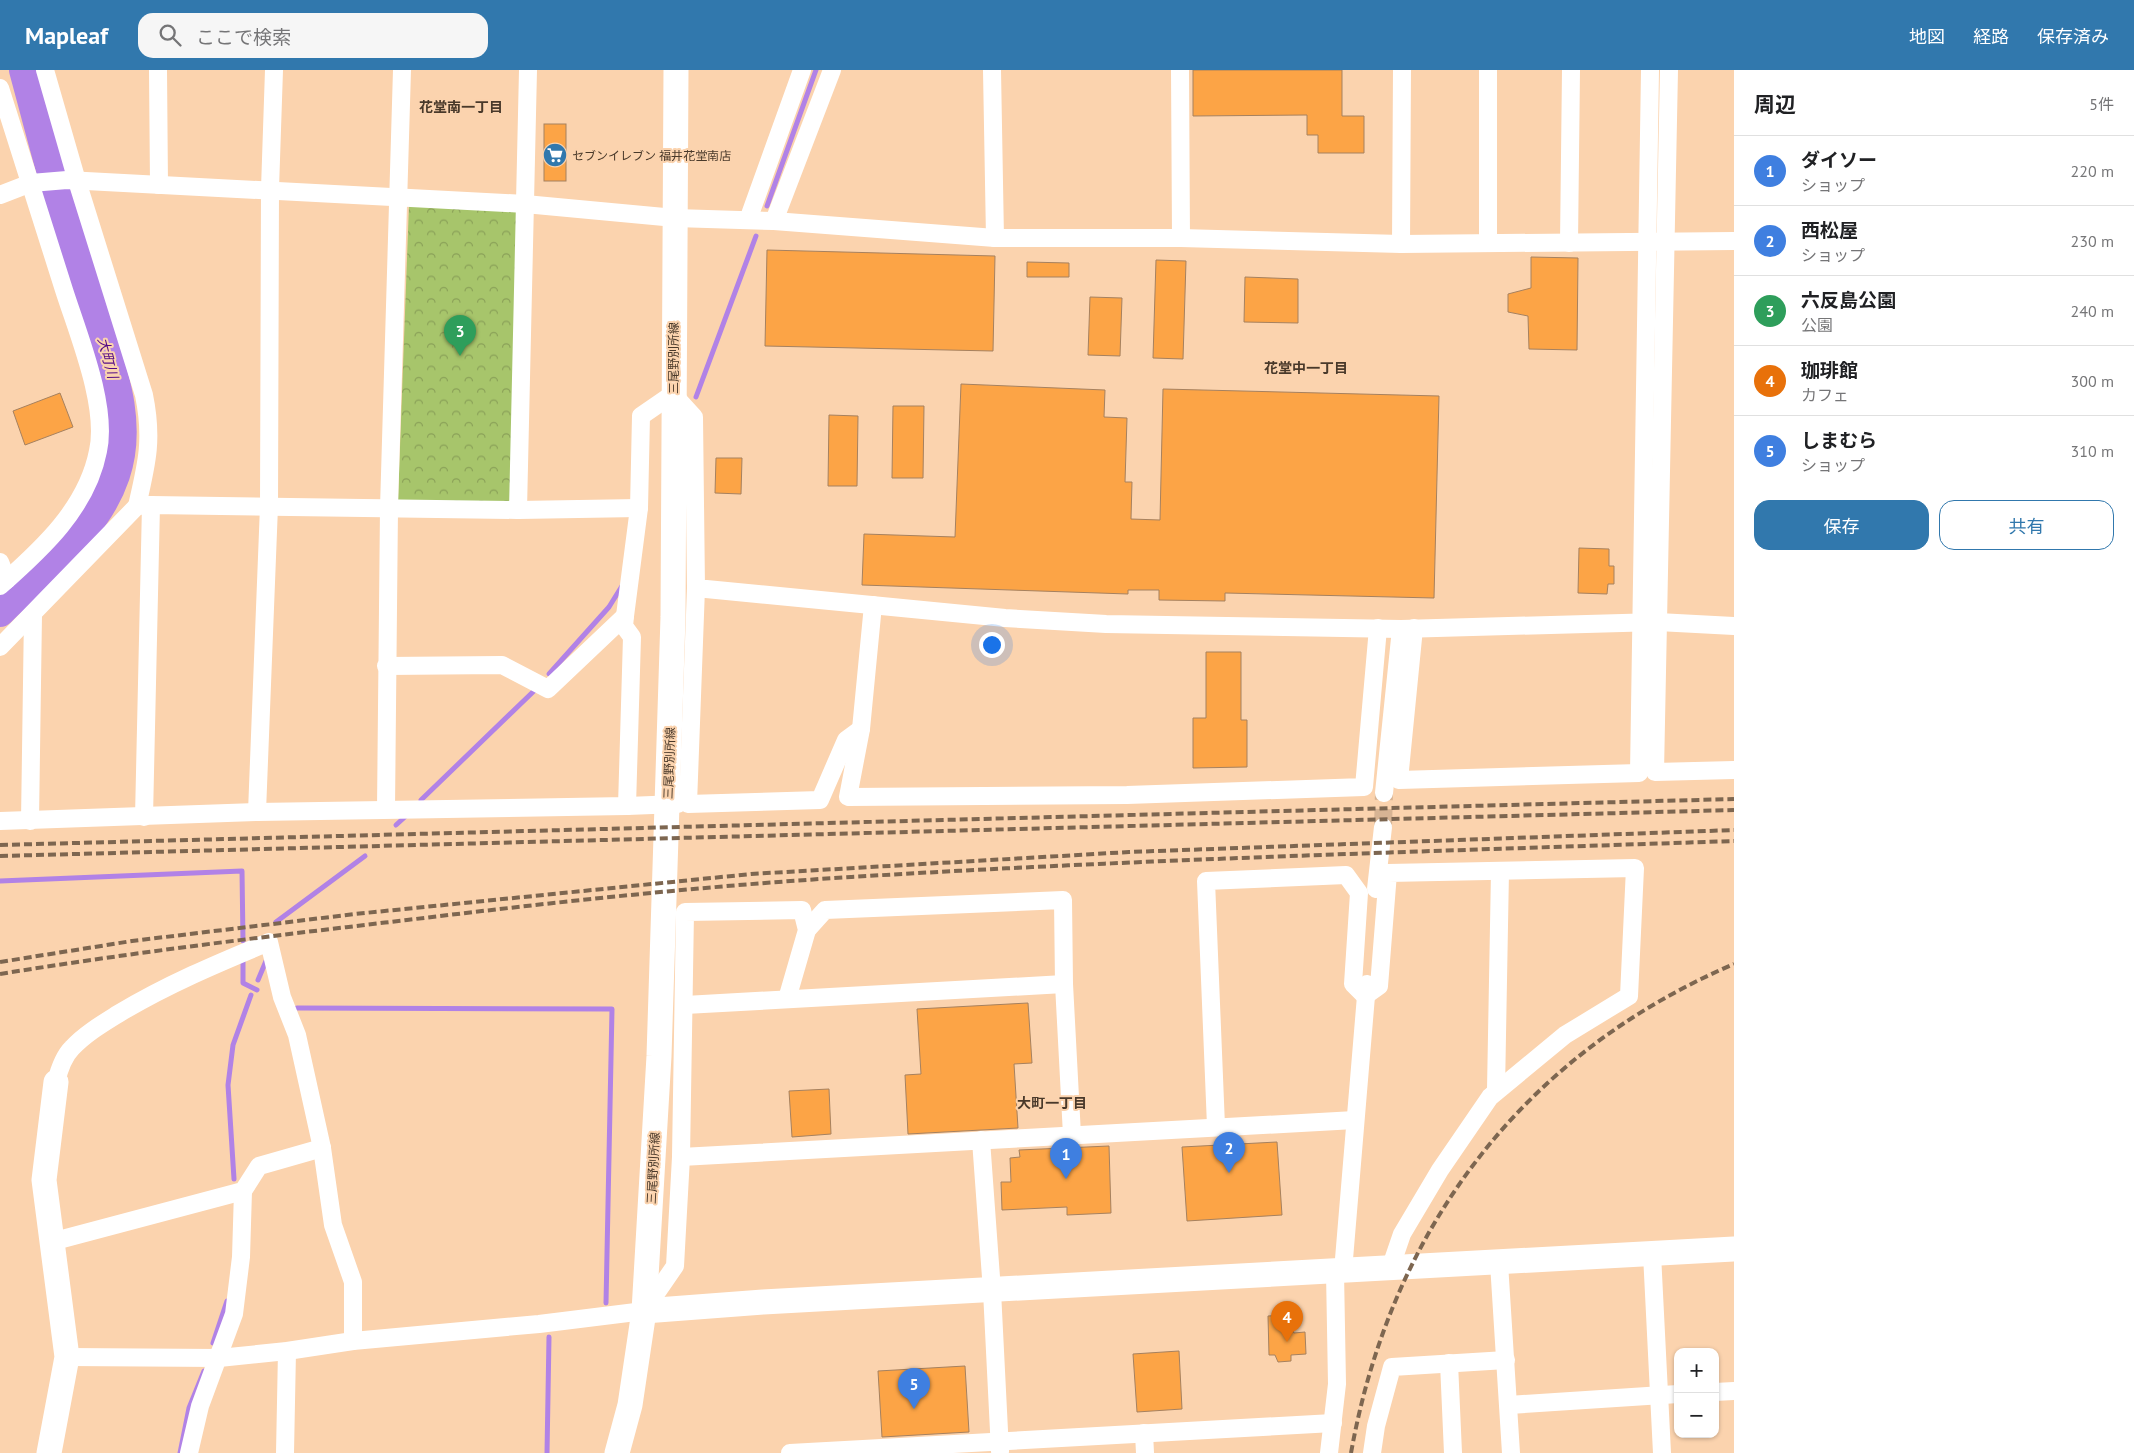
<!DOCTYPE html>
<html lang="ja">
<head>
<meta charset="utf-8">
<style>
  :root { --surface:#fff; --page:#f6f6f6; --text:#202124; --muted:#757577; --line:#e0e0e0; --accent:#3178ad }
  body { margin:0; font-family:"PT Sans","Noto Sans JP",sans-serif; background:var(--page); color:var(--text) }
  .controls { position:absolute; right:15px; bottom:15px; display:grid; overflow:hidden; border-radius:10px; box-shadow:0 1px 4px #0004 }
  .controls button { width:45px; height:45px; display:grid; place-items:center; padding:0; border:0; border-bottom:1px solid var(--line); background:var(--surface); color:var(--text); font:25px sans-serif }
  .you { position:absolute; left:991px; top:574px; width:18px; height:18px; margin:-12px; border:4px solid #fff; border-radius:50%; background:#1a73e8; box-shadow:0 0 0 8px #1a73e833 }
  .badge { display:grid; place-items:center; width:32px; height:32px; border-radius:50%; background:var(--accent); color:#fff; font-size:16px; font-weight:700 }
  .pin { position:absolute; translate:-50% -41px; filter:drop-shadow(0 1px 2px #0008) }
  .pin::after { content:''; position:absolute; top:26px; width:18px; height:15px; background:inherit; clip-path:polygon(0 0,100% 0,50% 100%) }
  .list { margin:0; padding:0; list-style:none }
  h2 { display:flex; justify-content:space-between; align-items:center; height:65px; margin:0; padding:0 20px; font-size:21px }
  h2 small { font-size:16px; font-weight:400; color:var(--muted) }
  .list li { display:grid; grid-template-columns:32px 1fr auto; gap:15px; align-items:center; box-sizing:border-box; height:70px; padding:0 20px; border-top:1px solid var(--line) }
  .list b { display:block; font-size:19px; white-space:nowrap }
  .list p { margin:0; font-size:16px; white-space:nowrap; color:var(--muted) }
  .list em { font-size:16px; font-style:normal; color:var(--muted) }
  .actions { display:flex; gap:10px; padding:15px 20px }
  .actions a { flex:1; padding:11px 0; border:1px solid var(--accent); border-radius:15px; text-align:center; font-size:18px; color:var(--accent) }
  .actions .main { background:var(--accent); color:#fff }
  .icon { flex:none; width:28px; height:28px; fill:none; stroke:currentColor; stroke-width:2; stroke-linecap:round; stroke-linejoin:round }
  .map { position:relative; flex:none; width:1734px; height:1383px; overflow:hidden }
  header { display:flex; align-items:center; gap:30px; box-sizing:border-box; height:70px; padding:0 25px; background:var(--accent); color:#fff }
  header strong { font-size:24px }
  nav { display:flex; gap:28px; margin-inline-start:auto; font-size:18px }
  .search { width:350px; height:45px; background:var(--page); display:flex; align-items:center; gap:12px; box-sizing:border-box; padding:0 18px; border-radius:15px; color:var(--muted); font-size:19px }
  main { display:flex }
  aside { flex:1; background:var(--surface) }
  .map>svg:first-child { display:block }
  .forest { fill:url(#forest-crowns) }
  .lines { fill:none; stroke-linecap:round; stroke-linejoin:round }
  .stream { stroke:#b182e6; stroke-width:5 }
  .river { stroke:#b182e6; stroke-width:30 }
  .building { fill:#fca446; stroke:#a6815f }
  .street-tunnel { stroke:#d7b494; stroke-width:18; stroke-dasharray:18 9; stroke-linecap:butt }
  .street { stroke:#fff; stroke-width:18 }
  .secondary { stroke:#fff; stroke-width:25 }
  .rail { stroke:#7d6650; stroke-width:4; stroke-dasharray:8 4; stroke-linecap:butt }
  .labels { text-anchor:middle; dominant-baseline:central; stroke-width:4; stroke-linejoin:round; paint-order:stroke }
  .poi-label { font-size:12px; fill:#49392a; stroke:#fbd3ae; text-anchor:start }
  .street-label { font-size:12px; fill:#49392a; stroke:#fbd3ae }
  .neighbourhood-label { font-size:14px; font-weight:bold; fill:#49392a; stroke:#fbd3ae }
  .water-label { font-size:14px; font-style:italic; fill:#530a86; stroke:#fbd3ae }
</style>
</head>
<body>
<header>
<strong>Mapleaf</strong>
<div class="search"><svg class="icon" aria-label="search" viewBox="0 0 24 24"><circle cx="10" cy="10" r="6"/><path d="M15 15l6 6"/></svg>ここで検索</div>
<nav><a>地図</a><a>経路</a><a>保存済み</a></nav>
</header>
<main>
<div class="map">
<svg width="1734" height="1383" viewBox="0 0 1734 1383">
  <defs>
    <pattern id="forest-crowns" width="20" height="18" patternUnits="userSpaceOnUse" patternTransform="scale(1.25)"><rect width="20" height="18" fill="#a7c56b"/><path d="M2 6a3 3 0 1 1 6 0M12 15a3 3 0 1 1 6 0" fill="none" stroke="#8aa158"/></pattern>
  </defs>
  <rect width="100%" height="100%" fill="#fbd3ae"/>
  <path class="forest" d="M409 135 519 142 513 431H398Z"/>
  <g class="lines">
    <g class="stream">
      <path d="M767 136 816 0"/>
      <path d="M696 327 756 166"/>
      <path d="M549 604 609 537 622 516"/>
      <path d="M421 730 536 619"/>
      <path d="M396 755 407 745"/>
      <path d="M0 811 242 801 243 871"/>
      <path d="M276 852 365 786"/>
      <path d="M243 890V913L257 920"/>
      <path d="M258 910 266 891"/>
      <path d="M297 938 612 939 606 1233"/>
      <path d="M234 1109 228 1015 233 975 251 925"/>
      <path d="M213 1273 227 1231"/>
      <path d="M180 1383 189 1338 204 1301"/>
      <path d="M547 1383 549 1267"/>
    </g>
    <path class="river" d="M0 542C42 501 96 462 115 405 133 352 111 297 96 247 84 208 71 170 60 131 47 88 36 44 24 0"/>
  </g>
  <g class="building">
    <path d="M1193 0H1342V46H1364V83H1318V65H1307V45L1193 46Z"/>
    <rect x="544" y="54" width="22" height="57"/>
    <path d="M767 180 995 186 993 281 765 276Z"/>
    <path d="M1531 187 1578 188 1577 280 1529 279 1528 246 1508 242V224L1531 218Z"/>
    <path d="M1156 190 1186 191 1183 289 1153 288Z"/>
    <path d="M1027 192 1069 193V207H1027Z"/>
    <path d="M1245 207 1298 209V253L1244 252Z"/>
    <path d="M1090 227 1122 228 1120 286 1088 285Z"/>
    <path d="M961 314 1105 320 1104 347 1127 348 1125 412H1132L1131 449 1160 450 1163 319 1439 326 1434 528 1225 523V531L1159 530V520H1128V524L862 515 864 464 955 467Z"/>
    <path d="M60 323 73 357 25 375 13 341Z"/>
    <path d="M893 336H924L923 408H892Z"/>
    <path d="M829 345 858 346 857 416H828Z"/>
    <path d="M716 388H742L741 424 715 423Z"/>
    <path d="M1579 478 1609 479V496H1614V514H1608L1607 524 1578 523Z"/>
    <path d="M1206 582H1241V650H1247V697L1193 698V648H1206Z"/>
    <path d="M1028 933 1032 993 1014 994 1018 1058 908 1064 905 1005 921 1004 917 939Z"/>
    <path d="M829 1019 831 1064 792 1067 789 1021Z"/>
    <path d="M1277 1072 1282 1145 1187 1151 1182 1077Z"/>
    <path d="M1109 1076 1111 1143 1067 1145V1137L1002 1140 1001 1112H1011L1010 1088 1020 1087 1019 1080Z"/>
    <path d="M1285 1245 1294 1263 1305 1262 1306 1284 1291 1285V1291L1278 1292 1275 1285H1269L1268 1246Z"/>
    <path d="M1179 1281 1182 1339 1137 1342 1133 1284Z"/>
    <path d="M965 1296 969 1362 882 1367 878 1301Z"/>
  </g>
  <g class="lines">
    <path class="street-tunnel" d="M1383 757 1384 723"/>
    <g class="street">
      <path d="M45 0 77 111 144 325C153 369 147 393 137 436L151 435"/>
      <path d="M158 0 159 115"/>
      <path d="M992 0 995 168"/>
      <path d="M1180 0 1181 168"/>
      <path d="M1488 0V173"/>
      <path d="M1669 0 1655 702 1734 700"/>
      <path d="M0 18C21 85 43 152 64 220 78 264 108 336 98 381 87 438 42 479 0 516"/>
      <path d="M0 125 31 113 67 110 525 134 675 148 774 151 995 168H1181L1401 174 1734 171"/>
      <path d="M748 150 802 0"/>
      <path d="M774 151 832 0"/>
      <path d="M1569 173 1571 0"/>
      <path d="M1401 174 1402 0"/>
      <path d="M518 440 528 0"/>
      <path d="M0 492 7 510"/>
      <path d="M696 518 688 734 820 730 846 670 861 659"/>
      <path d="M873 535 861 659 848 727 1127 725 1364 717 1378 558"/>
      <path d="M1414 558 1399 710 1639 703 1650 0"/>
      <path d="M0 577 137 436"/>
      <path d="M386 596 502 595 548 619 625 546"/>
      <path d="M1384 723 1401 559"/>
      <path d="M627 736 678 734"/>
      <path d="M386 739 389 438 402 0"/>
      <path d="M257 742 269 436 270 119 274 0"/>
      <path d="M144 747 151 435 518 440 639 438"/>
      <path d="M0 751 257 742 627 736 632 567 624 556 625 546 639 438 641 346 673 324 694 347 696 518 1005 548 1106 554 1401 559 1658 552 1734 556"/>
      <path d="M30 751 33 544"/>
      <path d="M1376 819 1383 757"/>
      <path d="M807 860 825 840 1063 830 1064 914 1072 1065"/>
      <path d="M685 935 1064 914"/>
      <path d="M56 1012C59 1000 63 987 72 978 85 964 102 954 118 944 166 915 218 893 269 872L282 927 297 965 322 1078 333 1155 353 1212V1271"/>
      <path d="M1496 1020 1500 801"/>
      <path d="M1216 1056 1206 811 1346 805 1359 823 1353 914 1365 926 1379 916 1388 803 1635 798 1629 926 1565 965 1490 1027 1440 1100 1402 1164 1390 1199"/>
      <path d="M981 1070 992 1221 1000 1381"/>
      <path d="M681 1087 1355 1050"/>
      <path d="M51 1172 243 1121 259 1096 322 1078"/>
      <path d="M1652 1184 1662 1383"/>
      <path d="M1499 1193 1511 1383"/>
      <path d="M1343 1201 1367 914"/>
      <path d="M67 1287 219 1288 287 1281 353 1271 539 1254 644 1241 675 1196 681 1087 685 842 802 840 807 860 787 929"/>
      <path d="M1449 1293 1453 1383"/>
      <path d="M1715 1322 1734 1321"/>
      <path d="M1509 1335 1678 1324"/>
      <path d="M1144 1363 1145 1383"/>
      <path d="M189 1383 200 1336 234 1244 241 1187 243 1121"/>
      <path d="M285 1383 287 1281"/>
      <path d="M790 1383 1333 1353"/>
      <path d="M1329 1383 1337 1314 1335 1202"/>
      <path d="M1372 1383 1376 1356 1392 1297 1506 1290"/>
    </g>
    <g class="secondary">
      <path d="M644 1241 763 1232 1734 1179"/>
      <path d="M49 1383 67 1287 44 1110 56 1012"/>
      <path d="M617 1383 630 1335 644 1241 659 986 673 547 676 0"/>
    </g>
    <g class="rail">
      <path d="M0 775 1734 729"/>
      <path d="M0 786 1734 740"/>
      <path d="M0 892 132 871 355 844 751 804 1129 782 1734 760"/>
      <path d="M0 904C135 882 271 866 407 850 555 832 703 816 851 807 1145 789 1440 781 1734 771"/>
      <path d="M1351 1383C1391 1159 1523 984 1734 894"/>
    </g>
  </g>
  <defs>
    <g id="supermarket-disc" transform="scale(1.25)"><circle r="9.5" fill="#3178ad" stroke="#fbd3ae"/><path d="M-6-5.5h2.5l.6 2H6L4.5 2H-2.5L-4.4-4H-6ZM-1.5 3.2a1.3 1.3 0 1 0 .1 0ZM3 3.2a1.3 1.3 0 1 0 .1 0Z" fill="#fff"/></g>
  </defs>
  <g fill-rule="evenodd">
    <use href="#supermarket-disc" x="555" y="85"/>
  </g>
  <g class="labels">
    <g class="poi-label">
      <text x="572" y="85">セブンイレブン 福井花堂南店</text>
    </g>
    <g class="street-label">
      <text transform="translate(673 288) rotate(-90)">三尾野別所線</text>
      <text transform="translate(669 693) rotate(-88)">三尾野別所線</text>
      <text transform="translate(653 1098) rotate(-87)">三尾野別所線</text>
    </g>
    <g class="neighbourhood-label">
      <text x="461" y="37">花堂南一丁目</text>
      <text x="1306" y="298">花堂中一丁目</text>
      <text x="1052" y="1033">大町一丁目</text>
    </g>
    <g class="water-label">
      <text transform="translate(108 288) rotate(75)">大町川</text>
    </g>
  </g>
</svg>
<div class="controls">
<button>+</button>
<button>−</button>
</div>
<div class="you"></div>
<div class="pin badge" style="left:1066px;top:1109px;background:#3f7fe0">1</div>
<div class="pin badge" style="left:1229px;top:1103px;background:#3f7fe0">2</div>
<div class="pin badge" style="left:460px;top:286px;background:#2e9e5b">3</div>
<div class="pin badge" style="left:1287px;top:1272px;background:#e8710a">4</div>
<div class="pin badge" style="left:914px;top:1339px;background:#3f7fe0">5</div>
</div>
<aside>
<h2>周辺<small>5件</small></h2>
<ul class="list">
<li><span class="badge" style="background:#3f7fe0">1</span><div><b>ダイソー</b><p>ショップ</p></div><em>220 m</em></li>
<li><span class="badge" style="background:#3f7fe0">2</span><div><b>西松屋</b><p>ショップ</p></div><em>230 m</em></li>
<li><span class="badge" style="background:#2e9e5b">3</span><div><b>六反島公園</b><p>公園</p></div><em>240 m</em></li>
<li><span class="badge" style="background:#e8710a">4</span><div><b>珈琲館</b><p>カフェ</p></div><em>300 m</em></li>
<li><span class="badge" style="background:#3f7fe0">5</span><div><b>しまむら</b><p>ショップ</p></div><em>310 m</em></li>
</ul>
<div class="actions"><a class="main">保存</a><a>共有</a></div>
</aside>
</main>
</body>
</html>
